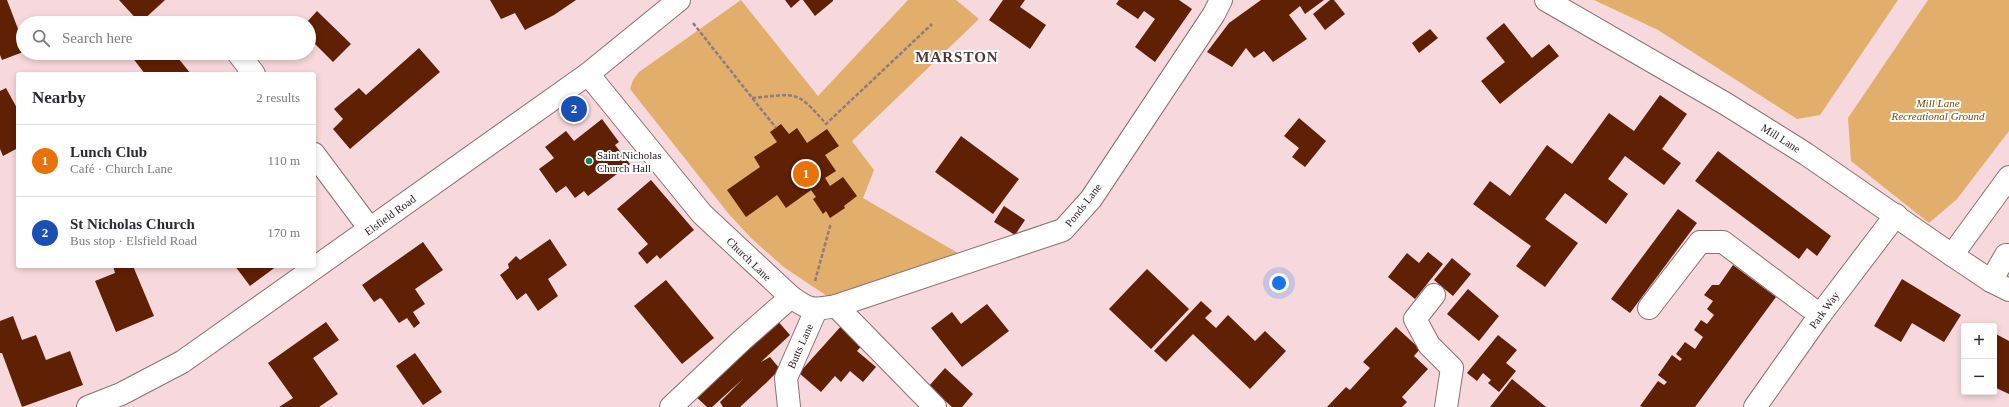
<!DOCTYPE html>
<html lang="en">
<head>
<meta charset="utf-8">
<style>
  :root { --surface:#fff; --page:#f7f7f7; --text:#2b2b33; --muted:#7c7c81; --line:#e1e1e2; --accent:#7c3aed }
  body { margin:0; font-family:"Times New Roman",serif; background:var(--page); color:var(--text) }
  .controls { position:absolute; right:12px; bottom:12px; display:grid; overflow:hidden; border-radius:4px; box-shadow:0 2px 6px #0003 }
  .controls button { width:36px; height:36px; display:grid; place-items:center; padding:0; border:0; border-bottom:1px solid var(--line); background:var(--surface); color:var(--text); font:20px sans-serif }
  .you { position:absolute; left:1279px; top:283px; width:14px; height:14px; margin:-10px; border:3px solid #fff; border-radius:50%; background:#1a73e8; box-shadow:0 0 0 6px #1a73e833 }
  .badge { display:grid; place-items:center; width:26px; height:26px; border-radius:50%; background:var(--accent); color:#fff; font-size:13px; font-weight:700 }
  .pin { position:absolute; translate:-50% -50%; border:2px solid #fff; box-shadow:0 1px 4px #0006 }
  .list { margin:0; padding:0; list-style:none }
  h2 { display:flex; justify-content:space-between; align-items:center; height:52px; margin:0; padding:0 16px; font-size:17px }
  h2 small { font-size:13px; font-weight:400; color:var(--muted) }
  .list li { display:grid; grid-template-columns:26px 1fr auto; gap:12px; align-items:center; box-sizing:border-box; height:72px; padding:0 16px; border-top:1px solid var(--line) }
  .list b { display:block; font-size:15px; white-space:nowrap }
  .list p { margin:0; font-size:13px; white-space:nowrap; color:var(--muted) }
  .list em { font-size:13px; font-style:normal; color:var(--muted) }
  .icon { flex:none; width:22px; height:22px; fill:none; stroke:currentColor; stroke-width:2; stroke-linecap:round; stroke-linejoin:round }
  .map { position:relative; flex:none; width:2009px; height:407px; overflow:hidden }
  .search { position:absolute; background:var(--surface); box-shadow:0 2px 6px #0003; left:16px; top:16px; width:300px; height:44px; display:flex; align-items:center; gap:10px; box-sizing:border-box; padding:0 14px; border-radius:22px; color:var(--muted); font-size:15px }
  .panel { position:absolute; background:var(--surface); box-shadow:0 2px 6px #0003; left:16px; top:72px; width:300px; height:196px; border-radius:4px }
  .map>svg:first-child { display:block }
  .green { fill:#e1ae6b }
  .building { fill:#5f2003 }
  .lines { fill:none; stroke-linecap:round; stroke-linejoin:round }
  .minor-casing { stroke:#8b7074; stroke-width:24 }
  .path { stroke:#907b7e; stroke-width:2.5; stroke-dasharray:4 2; stroke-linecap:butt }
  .minor { stroke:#fff; stroke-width:22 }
  .poi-dot { fill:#118767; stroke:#fff; stroke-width:1.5 }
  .labels { text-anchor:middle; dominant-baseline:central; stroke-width:4; stroke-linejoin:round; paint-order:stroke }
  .park-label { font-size:11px; font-style:italic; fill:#734b06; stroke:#fff }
  .street-label { font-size:11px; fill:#23191a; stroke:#fff }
  .poi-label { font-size:11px; fill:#23191a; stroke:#fff; text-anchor:start }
  .district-label { font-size:15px; font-weight:bold; letter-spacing:1px; fill:#4e3639; stroke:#fff }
</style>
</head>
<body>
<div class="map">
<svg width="2009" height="407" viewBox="0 0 2009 407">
  <rect width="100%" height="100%" fill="#f7d8dc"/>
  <g class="green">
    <path d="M741 0 818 96 908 0H956L979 19 852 141 874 170 863 198 963 256 827 296 785 268 751 238 728 213 630 89 633 80 639 72Z"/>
    <path d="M1594 0H1898L1820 115 1797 119 1658 30Z"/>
    <path d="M1928 0H2009V131L1957 199 1929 223 1851 161 1848 118Z"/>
  </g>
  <g class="building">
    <path d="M0 0H7L23 42V52L2 60 0 55Z"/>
    <path d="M119 0H165L140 23Z"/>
    <path d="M490 0H576L554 15 525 30 515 13 501 19Z"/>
    <path d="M785 0H800L791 8Z"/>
    <path d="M803 0H833V1L815 16Z"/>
    <path d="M1003 0H1025L1020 7 1046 25 1030 49 989 20Z"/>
    <path d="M1119 0H1179L1192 9 1155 62 1135 47 1155 19 1144 11 1138 19 1116 4Z"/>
    <path d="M1261 0H1324L1305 14 1300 6 1289 15 1307 39 1273 62 1264 51 1254 58 1246 48 1232 67 1207 52 1229 23Z"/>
    <path d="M1330 0H1334L1345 14 1325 30 1313 14Z"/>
    <path d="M317 11 351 44 333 62 309 38V23H306Z"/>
    <path d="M1504 23 1532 58 1549 44 1559 56 1500 104 1481 81 1505 62 1486 38Z"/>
    <path d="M1430 29 1438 38 1419 53 1412 43Z"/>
    <path d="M419 48 440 72 350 149 333 129 343 119 334 109 359 88 366 95Z"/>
    <path d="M137 53H174L191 74H145L132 57Z"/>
    <path d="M6 88 18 110V148L3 156 0 149V91Z"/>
    <path d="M1660 95 1687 114 1662 149 1681 163 1664 185 1625 156 1608 179 1628 194 1606 224 1565 193 1545 219 1578 243 1545 287 1516 266 1531 246 1473 204 1490 181 1510 196 1547 145 1572 164 1609 113 1634 131Z"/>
    <path d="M1299 118 1326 141 1305 167 1292 157 1299 148 1284 136Z"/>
    <path d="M602 119 619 142 615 145 630 164 588 196 584 191 575 198 566 186 556 193 539 169 554 158 545 147 566 131 574 141Z"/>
    <path d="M781 124 789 134 797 128 807 143 827 129 839 146 825 155 836 171 825 178 830 186 843 177 857 196 844 206 845 208 830 218 826 211 823 214 813 199 816 197 811 190 786 208 777 195 746 217 727 190 760 167 754 157 777 142 770 132Z"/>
    <path d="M961 136 1019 179 993 214 935 172Z"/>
    <path d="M1718 151 1831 236 1817 256 1807 248 1799 259 1695 181Z"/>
    <path d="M651 180 694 230 660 259 657 255 647 264 638 253 648 244 617 209Z"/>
    <path d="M1004 206 1025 220 1015 235 994 222Z"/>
    <path d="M1678 209 1697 223 1630 313 1611 299Z"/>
    <path d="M550 239 567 265 548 279 558 296 538 311 526 293 517 300 500 275 509 268 508 264 516 256 520 260Z"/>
    <path d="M423 242 443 270 415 289 425 304 413 312 420 323 414 328 407 318 399 323 382 299 380 298 374 302 362 285Z"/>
    <path d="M1428 252 1443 264 1415 299 1388 277 1407 253 1419 263Z"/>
    <path d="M1452 258 1471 274 1453 296 1434 280Z"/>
    <path d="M1733 265 1776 297 1695 407H1642L1640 406 1658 381 1664 385 1667 382 1658 375 1672 355 1680 361 1682 359 1676 354 1685 342 1695 349 1703 337 1694 330 1701 320 1707 324 1714 315 1707 309 1713 301 1704 295 1712 285H1719Z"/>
    <path d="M113 266H133L154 316 116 332 95 281 115 273Z"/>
    <path d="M235 266H277L250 286Z"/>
    <path d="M1147 269 1189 309 1151 349 1109 309Z"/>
    <path d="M1902 279 1961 315 1944 342 1912 323 1901 342 1874 326Z"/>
    <path d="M666 280 714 338 682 364 634 306Z"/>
    <path d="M1468 289 1499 316 1479 341 1447 314Z"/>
    <path d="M1201 301 1212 311 1205 318 1216 328 1228 315 1255 341 1265 331 1286 351 1250 389 1193 334 1166 362 1154 351Z"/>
    <path d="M987 304 1009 331 962 367 931 328 952 312 961 324Z"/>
    <path d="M13 316 22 340 36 335 46 360 70 351 83 385 22 407 2 353H0V321Z"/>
    <path d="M776 319 790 335 761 362 770 357 780 369 766 383 740 407H723L720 402 744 378 712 407H707L693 394Z"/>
    <path d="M326 322 339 340 313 358 338 394 319 407H279L293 398 268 363Z"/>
    <path d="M843 324 864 343 857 351 876 367 863 382 850 371 841 382 835 376 821 392 799 373Z"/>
    <path d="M1396 327 1420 349 1414 356 1428 369 1402 397 1407 402 1402 407H1327L1346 387 1350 390 1370 368 1363 362Z"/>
    <path d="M1994 333 2009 341V394L1994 387Z"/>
    <path d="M1498 335 1517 350 1506 363 1516 371 1499 392 1488 383 1491 380 1483 373 1477 381 1467 373Z"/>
    <path d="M415 353 442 392 423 405 396 366Z"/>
    <path d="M945 368 973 394 962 407H952L929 386Z"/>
    <path d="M1512 379 1528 392 1546 407H1490Z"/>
  </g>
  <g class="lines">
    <g class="minor-casing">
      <g id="minor">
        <path d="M1546 0 1726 104 1806 154 1952 255 1991 281 2009 290"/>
        <path d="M238 53 254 74"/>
        <path d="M588 74 702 214 791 297C811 311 812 310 836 306L1063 230 1091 199 1214 14 1221 0"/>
        <path d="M314 154 370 229"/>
        <path d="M1952 255 2009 177"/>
        <path d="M1991 281 2006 255H2009"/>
        <path d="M1434 295 1415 319 1429 345 1452 368 1446 407"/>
        <path d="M836 306 935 407"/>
        <path d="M1649 308 1700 242H1723L1820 315"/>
        <path d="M88 407 121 394 182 362 588 74 679 0"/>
        <path d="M671 407 742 340 791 297"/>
        <path d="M789 407 786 378 816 310"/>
        <path d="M1755 407 1820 315 1896 215"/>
      </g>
    </g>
    <g class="path">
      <path d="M693 23 776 128"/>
      <path d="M752 98C797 94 796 89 826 124L932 24"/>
      <path d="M815 281 831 223"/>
    </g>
    <use href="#minor" class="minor"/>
  </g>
  <circle class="poi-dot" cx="589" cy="161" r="4"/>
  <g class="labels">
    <g class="park-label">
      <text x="1938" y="103">Mill Lane<tspan x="1938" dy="13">Recreational Ground</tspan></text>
    </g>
    <g class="street-label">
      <text transform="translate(1781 138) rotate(32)">Mill Lane</text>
      <text transform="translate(1083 205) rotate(-52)">Ponds Lane</text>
      <text transform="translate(390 215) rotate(-36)">Elsfield Road</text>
      <text transform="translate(749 259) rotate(44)">Church Lane</text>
      <text transform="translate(1824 310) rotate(-54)">Park Way</text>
      <text transform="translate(800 346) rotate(-66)">Butts Lane</text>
    </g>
    <g class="poi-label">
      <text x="597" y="155">Saint Nicholas<tspan x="597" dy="13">Church Hall</tspan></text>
    </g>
    <g class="district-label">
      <text x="957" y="57">MARSTON</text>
    </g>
  </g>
</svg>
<div class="controls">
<button>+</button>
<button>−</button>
</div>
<div class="you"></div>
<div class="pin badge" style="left:806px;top:174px;background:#e8710a">1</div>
<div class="pin badge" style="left:574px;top:109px;background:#1a4fb4">2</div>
<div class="search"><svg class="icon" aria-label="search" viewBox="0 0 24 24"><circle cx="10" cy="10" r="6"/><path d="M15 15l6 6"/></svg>Search here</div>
<section class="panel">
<h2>Nearby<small>2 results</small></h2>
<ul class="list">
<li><span class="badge" style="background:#e8710a">1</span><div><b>Lunch Club</b><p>Café · Church Lane</p></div><em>110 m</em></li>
<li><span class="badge" style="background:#1a4fb4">2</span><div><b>St Nicholas Church</b><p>Bus stop · Elsfield Road</p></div><em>170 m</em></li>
</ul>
</section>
</div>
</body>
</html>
